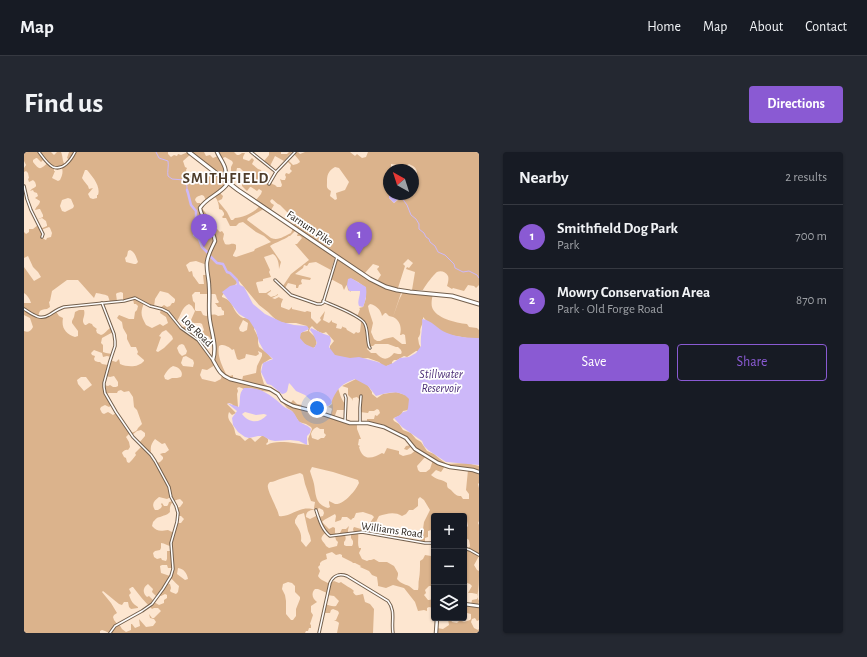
<!DOCTYPE html>
<html lang="en">
<head>
<meta charset="utf-8">
<style>
  :root { --surface:#171b24; --page:#242831; --text:#f1f3f6; --muted:#9ea1a6; --line:#363941; --accent:#8a5ad3 }
  body { margin:0; font-family:"Alegreya Sans",sans-serif; background:var(--page); color:var(--text) }
  .controls { position:absolute; right:12px; bottom:12px; display:grid; overflow:hidden; border-radius:4px; box-shadow:0 1px 3px #0004 }
  .controls button { width:36px; height:36px; display:grid; place-items:center; padding:0; border:0; border-bottom:1px solid var(--line); background:var(--surface); color:var(--text); font:20px sans-serif }
  .compass { position:absolute; left:359px; top:12px; width:36px; height:36px; border-radius:50%; background:var(--surface); box-shadow:0 1px 3px #0004; rotate:321deg }
  .you { position:absolute; left:293px; top:256px; width:14px; height:14px; margin:-10px; border:3px solid #fff; border-radius:50%; background:#1a73e8; box-shadow:0 0 0 6px #1a73e833 }
  .badge { display:grid; place-items:center; width:26px; height:26px; border-radius:50%; background:var(--accent); color:#fff; font-size:13px; font-weight:700 }
  .pin { position:absolute; translate:-50% -33px; filter:drop-shadow(0 1px 2px #0008) }
  .pin::after { content:''; position:absolute; top:21px; width:14px; height:12px; background:inherit; clip-path:polygon(0 0,100% 0,50% 100%) }
  .list { margin:0; padding:0; list-style:none }
  h2 { display:flex; justify-content:space-between; align-items:center; height:52px; margin:0; padding:0 16px; font-size:17px }
  h2 small { font-size:13px; font-weight:400; color:var(--muted) }
  .list li { display:grid; grid-template-columns:26px 1fr auto; gap:12px; align-items:center; box-sizing:border-box; height:64px; padding:0 16px; border-top:1px solid var(--line) }
  .list b { display:block; font-size:15px; white-space:nowrap }
  .list p { margin:0; font-size:13px; white-space:nowrap; color:var(--muted) }
  .list em { font-size:13px; font-style:normal; color:var(--muted) }
  .actions { display:flex; gap:8px; padding:12px 16px }
  .actions a { flex:1; padding:9px 0; border:1px solid var(--accent); border-radius:4px; text-align:center; font-size:14px; color:var(--accent) }
  .actions .main { background:var(--accent); color:#fff }
  .icon { flex:none; width:22px; height:22px; fill:none; stroke:currentColor; stroke-width:2; stroke-linecap:round; stroke-linejoin:round }
  .map { position:relative; flex:none; width:455px; height:481px; overflow:hidden; border-radius:4px }
  header { display:flex; align-items:center; gap:24px; box-sizing:border-box; height:56px; padding:0 20px; background:var(--surface); border-bottom:1px solid var(--line) }
  header strong { font-size:19px }
  nav { display:flex; gap:22px; margin-inline-start:auto; font-size:14px }
  .intro { display:flex; align-items:center; justify-content:space-between; box-sizing:border-box; height:96px; padding:0 24px }
  h1 { margin:0; font-size:28px }
  .button { padding:10px 18px; border-radius:4px; background:var(--accent); color:#fff; font-size:14px; font-weight:700 }
  main { display:flex; gap:24px; padding:0 24px }
  aside { flex:1; background:var(--surface); border-radius:4px; box-shadow:0 1px 3px #0004 }
  .map>svg:first-child { display:block }
  .green { fill:#dbb38c; fill-rule:evenodd }
  .water { fill:#cdb8f9; fill-rule:evenodd }
  .lines { fill:none; stroke-linecap:round; stroke-linejoin:round }
  .stream { stroke:#cdb8f9; stroke-width:1 }
  .river { stroke:#cdb8f9; stroke-width:2.5 }
  .minor-casing { stroke:#74604d; stroke-width:3.5 }
  .tertiary-casing { stroke:#74604d; stroke-width:4.5 }
  .secondary-casing { stroke:#74604d; stroke-width:5 }
  .minor { stroke:#fff; stroke-width:1.5 }
  .tertiary { stroke:#fff; stroke-width:2.5 }
  .secondary { stroke:#fff; stroke-width:3 }
  .labels { text-anchor:middle; dominant-baseline:central; stroke-width:3.5; stroke-linejoin:round; paint-order:stroke }
  .street-label { font-size:11px; fill:#221a12; stroke:#fff }
  .water-label { font-size:12px; font-style:italic; fill:#4a2c76; stroke:#fff }
  .district-label { font-size:15px; font-weight:bold; letter-spacing:1px; fill:#4f3d2b; stroke:#fff }
</style>
</head>
<body>
<header>
<strong>Map</strong>
<nav><a>Home</a><a>Map</a><a>About</a><a>Contact</a></nav>
</header>
<div class="intro"><h1>Find us</h1><a class="button">Directions</a></div>
<main>
<div class="map">
<svg width="455" height="481" viewBox="0 0 455 481">
  <rect width="100%" height="100%" fill="#fde6d0"/>
  <g class="green">
    <path d="M0 0H27L30 3 33 0H37C39 4 38 9 41 13L46 8 43 6 45 0H144V2L147 5 150 3 153 4 154 2 157 3 164 0 167 2 159 9 161 15 163 16 162 18 163 21 166 23 168 21 173 26 180 30 185 24V20L187 18 200 29 201 33 199 36 182 49 180 44 178 43C175 44 172 44 171 48L173 51H176L177 53V55L188 69 190 74 196 80 198 79 200 82 199 87 201 92C205 94 208 90 212 93V97L209 103V104L212 105 230 99 231 97 247 90 240 84 232 80 219 70 215 71 212 74H206L202 66H199L198 65 200 63V61L198 58 195 57C195 53 194 48 191 45L196 41 199 44 198 47 194 49 203 60 207 68H209L211 66C219 66 232 60 236 53L240 56 238 58 224 66 223 68 247 86C255 89 260 84 267 81L269 76 272 78 266 84H265C260 88 252 90 246 94L257 110 255 117C255 112 254 105 249 102L240 105 246 118 245 120 247 125 239 127V129L233 130 232 131 235 141H242L247 138V139L243 142 247 145 250 144H251L254 142V143L248 146 251 147 255 145 256 146 259 147 257 152V155L265 158 268 155V157L281 160 283 159 287 160V166L293 172 297 168 296 166 301 159 299 168 305 171 308 168V170L313 172 312 176 317 177 319 174V175L322 176 323 178 330 182 332 180 334 181 336 180 337 171 338 169 333 165 336 157 335 156 339 155 342 146V136L334 130 328 127 325 136 327 140 324 138 323 133 322 134 320 138 318 133 307 127 313 109 315 108 343 126 377 141 369 165 365 164 362 161H361L358 164C357 158 352 153 346 152L344 154 345 159 349 171 347 180 350 187 353 189H356L360 187 369 185 378 192H382L381 183 379 182 377 183H376C378 176 376 168 369 165L375 148 379 140 409 142C408 146 407 151 408 155 411 166 432 171 443 172L445 175 453 176 455 178V188L426 183 408 175 399 165V166C399 172 399 170 397 175 395 180 398 180 394 186L395 192 397 196 395 199H392L383 205 380 204 373 208H370L368 210V212L360 215 355 210 344 206 321 208 306 201V194L310 189 302 180C297 183 292 178 288 174L286 176 285 179C287 181 290 184 292 186 292 187 293 192 292 193 289 201 280 191 276 188V182L278 180 284 179V178L283 174 272 171H261L255 170 249 165 244 160 235 153 215 129C214 130 212 132 211 133 207 138 201 139 198 144V145C201 146 205 148 207 151 210 156 212 163 219 166 221 166 223 166 225 167L231 175 230 177 234 185V191L235 195 243 201 248 207H246L238 212C235 221 238 223 240 232L249 237 247 240 238 239 226 236 220 237 215 235 213 236 214 239 213 242 214 255H210L208 252 205 251 203 252 212 261 208 263 205 260C202 268 208 270 210 276 211 279 211 281 212 283L216 284 221 289 225 286H227L231 290 239 283 244 287V290L242 292 243 293C252 287 273 292 285 293L284 287 288 277 287 275 282 272 275 270 268 259 263 256 259 251 266 252 269 248 273 252 278 253 277 256 286 258 287 257 297 260V261L306 264 308 257 307 256 304 255 308 252 307 247 314 236C316 242 317 247 321 252L320 258H313L310 266 325 270 333 271V277L337 287H335L334 293 336 294 335 295C339 310 349 306 358 301L360 302 363 296 375 299V302L379 304 387 302 392 298 388 294 383 298 380 297 382 294 387 293 385 289 360 275 343 271V267H350L351 263 353 264 356 261 355 258 353 257 350 259H345L344 261 336 260V248L333 245 329 246 328 249V247L324 243V236L318 234 332 227 341 229 348 240V242L353 246 359 242 372 240 385 244V256L384 258 379 259C377 265 372 264 369 267L370 269 375 272 379 278 387 281 392 287 397 290 403 299 410 302 416 307 423 312 443 311 455 314V331L454 332 455 336V369L454 371 455 373V401L454 402 455 404 450 413 453 418 455 419C455 428 455 437 453 445L455 449 454 454 455 455V468L453 469 451 466 448 467 447 470 450 476 454 478 455 477V481H413V476L419 477 425 473 424 467 426 466 428 470 433 471 435 469 436 466H438V469L440 470 446 468 447 467V462L443 461V453H447L448 448 453 447V442L448 441H444L448 434 446 432 443 431 440 433V416L442 411 440 409V396L444 397 446 394 445 388 442 386H440L441 376 443 375 444 374 443 369H440V364H410V381L407 378 404 379V385L401 386V391L396 390 397 386 395 381 399 377 400 370 406 358 400 348 396 345 394 347V354L389 358H385L382 362 378 364C370 359 362 362 355 364 353 368 351 371 352 374 352 378 353 379 352 382L337 380 334 381C335 386 333 391 335 396H337V397L335 401 338 407 343 409 345 408H347L350 407 355 410H363L370 414 374 421V423L373 427C376 431 380 432 385 434 387 435 388 437 390 438 392 438 393 438 394 438 395 434 394 431 395 427 396 421 396 416 396 409L399 407 401 403 407 404 408 403C410 399 407 394 410 389V438L407 434H405L401 438 402 441 400 443 404 448H405L409 447H410V456L405 455 403 456V459L400 458 394 459 391 450 380 436 369 433 362 436 354 434V432L353 425 348 423 345 419 336 415 337 414 331 411H329L328 410 318 405V403L316 402 312 403 308 400 302 402 303 407 298 409 296 411V413L294 415 296 419 294 424C297 429 302 429 305 432L310 429 315 431 317 430C320 433 326 435 330 439L329 440C332 446 335 442 339 442L341 450 346 452 350 457 349 481H313L315 471 314 470 310 468H312L315 461 314 459 309 457 307 458 306 461H299L301 452C305 453 308 455 312 454L315 449 310 444 303 443V441L294 437H291C287 441 288 446 293 450L287 454V460L289 463 286 472 287 473V476H285L284 479H282L281 481H85L81 479 78 478 76 479V481H0V179C4 181 7 179 9 175L6 166 0 163V151H7C6 147 3 143 0 141V115L10 129 17 125 14 120 9 115 4 104 0 106V80L2 82 5 80V77H9L14 73 16 77 23 74V73L22 69 18 66 12 68 19 65V63L16 57H15L11 58C12 54 16 53 16 49L11 46 14 44 13 41 10 40 9 38 6 39C10 34 14 37 11 30L9 28 5 30 4 27 5 26 4 21 2 19 0 20V16L2 13 0 9ZM12 6H13L17 10 20 7 24 11C16 17 16 19 9 10V8ZM30 15 37 14C40 19 38 24 36 28L34 29 28 26 31 19H30ZM61 18H63C68 24 77 34 74 43H73V46L69 47 66 46 64 42 69 36 65 37 64 34 60 29 58 26ZM44 46 47 47 50 54 49 56 41 60 38 59 36 54 38 48ZM25 75 26 76 28 81 27 85 23 86 22 88 18 86 17 78ZM106 98C111 100 112 105 114 110L112 112H110L102 110 101 106 103 104 104 99ZM172 109 183 113V123H179L180 132H175L170 125 169 124 168 119 165 120 162 113 166 110ZM43 128H54L70 146 72 141C77 142 80 142 84 144L86 150 93 149 92 142 93 141 97 140 99 141V148L109 147 110 152H112L114 154 113 158 111 160 110 167H105L95 163 93 166 98 170 99 176 103 183V187L107 195H112L114 200 113 202 120 208V209C114 216 103 215 96 212L95 207 92 210 86 208 84 213 78 212 76 210H74L71 209 70 207 71 204 68 203 67 201 70 198 78 201 79 205 83 204 87 205 88 202 82 201 79 200V193L77 191 78 186 89 180 87 175C83 178 81 182 77 183L73 181 72 178 73 177 69 174 68 172 65 171 62 173H61C56 168 62 165 60 158H55L51 160 50 165 48 169V171L54 179V184L51 185C42 182 37 176 39 166L35 164 31 158 20 166 14 165C16 158 15 158 23 157L26 155 25 150 26 149 28 139ZM136 139 144 141 151 147V149L150 151H148L146 154 143 155 140 153 136 156 137 157 136 161 142 165 144 171 139 174 136 172 128 176 122 173C117 164 116 161 120 151L130 155 131 147ZM171 140H176V142H191L192 143 193 147 195 150 194 151H191L194 155H197L198 158 200 159V163L194 164C190 161 187 163 182 164L179 163 177 159H172L171 158V151L169 149 168 143ZM165 152 168 154 171 159 167 168 163 169 161 174 158 176 152 170C157 165 157 155 165 152ZM219 168 224 171 223 178 219 180 216 179 215 176ZM171 171H176L178 172 180 178 178 181 173 182 171 185 162 179 165 174ZM142 178 148 184 149 187 140 196 134 200 132 199 137 185 135 184 138 180ZM182 184H184L186 186V188L190 187 189 208 175 188 178 185ZM158 192 160 193 163 199 162 202 158 204 155 201 153 196 155 193ZM351 192H364L372 195H374C376 197 379 199 377 202H374L370 201C364 208 359 209 352 201H347L343 197 345 194H349ZM197 193C201 193 206 195 208 198L210 197 213 207 215 208 221 206 222 202 232 204 235 202 234 199 238 201V204L233 214 232 221 219 224 218 229 209 228V223L206 224 202 222C198 213 193 204 195 194ZM162 204 169 208 170 211 169 215 159 214 157 211 159 205ZM191 213 198 223 197 227 191 230 178 227 176 223 178 217 183 218ZM149 214C155 215 160 220 157 225L153 226H148L144 228 141 227 140 224C142 220 145 216 149 214ZM82 224 86 225 90 224 94 230V234L92 235H89L86 233 84 234 80 233ZM57 225H62L68 233 60 239 54 232 53 228ZM97 238 100 240 105 239 109 245 110 255 113 258 118 272 114 276 113 278C111 280 109 280 106 281L92 261 89 263 84 260 80 262 78 261 76 257 77 255 81 253 85 255 88 253 82 242 85 241H93L94 239ZM293 275 296 277H300V281L302 283 300 286H297L294 288 288 286 287 282C288 279 289 277 293 275ZM117 278 121 281V284L115 291 118 294 111 301 112 303 108 308 105 311 103 310 102 306 100 305 98 301C99 299 102 297 104 298L106 295 105 290 102 285 106 281 108 283 113 279ZM131 287 138 292 141 291 145 298 141 301H139L136 302 139 305V307L136 310 133 311 126 301 127 299C126 294 128 291 131 287ZM402 304 409 308 406 317 402 320H396L394 318 393 314ZM421 314 444 318 442 338 445 342V347H439L437 344C432 344 431 342 427 338 424 336 423 336 423 331 418 327 412 328 407 323L412 318 417 320ZM288 315 309 320 334 328 335 331C332 338 320 353 311 352 309 351 307 350 305 349V351L306 355 304 356C291 352 292 343 290 332 289 327 287 323 286 319ZM276 321 278 322 279 323 281 332 287 349 291 350 290 356 291 358C276 352 267 366 255 364 254 357 242 337 244 333 244 332 245 331 246 330 250 330 252 328 256 327 262 325 269 323 276 321ZM135 345 143 347 147 345 149 349 145 350 144 353 143 354H140L138 351 137 352 138 354 137 356 134 358H131C127 352 130 349 135 345ZM156 347 159 350V351L156 355 152 356 153 364H157L160 367 157 371H153L152 376 150 381 144 378C137 379 133 380 128 374L129 370C131 368 133 365 136 365 140 363 142 364 146 360 145 352 149 348 156 347ZM295 356 299 358 300 361 299 364 295 365 294 363 286 367 282 365C282 358 287 358 292 358ZM339 360 348 363 350 365C346 371 344 374 337 377L330 375 329 377 330 381H327V386L329 389V392L328 394H322L320 393V390C322 388 322 386 321 383L324 382V378L325 374 322 377H318L315 383H314L311 381V376L309 375 305 377 298 370 300 368 311 362 312 364 311 370 317 368 318 365H323L327 368 329 366H330L332 361ZM280 361 284 379 286 384 287 389 282 395 277 389C278 381 275 377 271 371V368L274 363ZM301 381 306 384H311L312 388 314 390 313 394 305 396 302 394C299 388 294 388 301 381ZM137 391C141 391 143 394 147 394V399H143V407L142 409 138 408 137 406 133 407 130 405 129 401 131 399 136 398 137 396ZM138 413H143L144 416H149V420L146 424 137 421 136 414ZM154 416C160 417 163 421 164 427L161 428 153 422ZM146 426C150 428 151 431 155 434L154 440 152 442 147 440 146 439 147 436 146 432 143 431ZM264 430 268 431 271 434V440L276 445V447L272 457V464L269 468H267L262 462V449L261 443 258 437 259 432ZM124 432 129 437 128 440 133 445 135 443 137 444 141 442 143 443V446L140 448V451L135 453 130 450V449L125 444 123 445C118 441 119 435 124 432ZM108 435H109C115 443 121 450 128 457L130 456H134L137 459 130 466H128L125 462 126 466 130 467 132 470 129 474 122 475 115 467 116 474 111 476 108 472H107V478L102 480 98 477 95 472 94 473 90 468 89 465 90 463 93 461 87 451 78 440 79 439 95 452 98 453 100 450H104L105 455 107 457 114 456V455C109 452 107 449 105 443L107 441 105 437Z"/>
    <path d="M168 0H180L182 4 186 3 189 6 194 4 199 15V23L197 24Z"/>
    <path d="M195 0H210L213 3H215L218 1H221L219 5V7L225 9 228 6 230 8 228 12 234 17 237 18 238 21 237 22 238 26 246 29 248 32 251 33 253 35H257L258 33 256 27 258 28H261L262 25 261 23 262 21 265 22 268 19 266 17 267 13 263 9 264 8 269 13 273 12 276 10 275 8 270 2 272 0H274L276 2 281 0H326L331 4 333 2 338 6 342 5 344 0H455V133L452 136 450 134 444 133 440 139 429 136 428 137 423 134C424 131 425 127 424 124 422 120 417 118 413 120 410 122 400 135 399 138H388L391 120 382 117 383 115 385 116 389 111 384 107 379 112 381 114 374 136 365 134 353 129 357 123 353 117 355 115V114L349 112 340 122 269 73 271 71 272 69 256 53C253 52 251 49 248 47L246 49 247 51 250 53 247 58 232 48 237 42 238 39 235 37 233 39 227 35H226L223 39 218 34V32L215 28 216 22H219L220 20 216 16H213L212 21 209 22 207 19V15L209 11 208 9 201 5 197 7ZM367 12 382 14 385 12C389 14 392 15 393 20L389 27V42H379L374 48 370 51 365 46 366 43 369 42H365V18H367ZM311 15 315 16 325 30 321 38 312 41 313 47 311 48 306 44 307 39C302 36 303 35 303 30 303 23 304 19 311 15Z"/>
    <path d="M245 0H257V2H263L265 0H268L260 9 251 4 246 14 240 9 245 3Z"/>
    <path d="M274 81H275L309 104 311 106 307 118 292 110 285 111 283 114 280 113 279 116 271 122 287 126 286 128 278 127 277 129 278 132 275 133 274 136H272V133L264 131 261 136 259 134 267 122 285 108 271 92H273L278 86 276 84H273Z"/>
  </g>
  <g class="water">
    <path d="M366 42H379L370 51 365 46V44Z"/>
    <path d="M327 126 342 135C343 142 342 148 339 155L335 154C333 149 336 145 336 139H325L323 133 324 127Z"/>
    <path d="M214 132 220 135 229 152 241 162 258 170 270 173 283 174 285 177 277 181 276 186 281 192 290 196 293 191 289 182 286 178 287 176 300 182 306 184 307 189 305 195 311 203 326 206 335 205 354 210 362 214 369 211 376 206 385 205 392 201 397 194C396 184 399 177 398 167 408 168 414 178 423 181 432 185 445 186 455 186V313L422 310 404 298 400 294 398 289 378 275 370 266 376 263 379 260 383 259 384 256 385 247C376 237 363 241 352 244L344 234 331 227C329 228 325 229 322 231 315 234 309 244 307 252L304 254 289 250 281 243 272 239 267 233 265 231C263 237 265 241 258 242L247 233 243 232 237 220 239 211 249 207 240 199 235 190 232 179 225 168 215 162 198 140 206 134Z"/>
    <path d="M220 236C237 235 247 243 259 254 262 257 266 257 269 260 272 263 273 268 276 270 280 273 284 273 287 277L286 281 283 284V293L275 289 266 288 251 289 246 288 239 284H234L225 286 221 285 214 280 209 273 208 266 213 259 203 251 215 255C217 248 214 242 220 236ZM221 260 232 263 240 262 243 263C235 272 225 271 218 262Z"/>
  </g>
  <g class="lines">
    <g class="stream">
      <path d="M132 0 135 6 144 9C145 14 143 20 144 24L148 27 160 28 163 34V38"/>
      <path d="M376 45 379 47 380 49 383 53 387 63 392 67 395 72V77L400 81 402 85 405 87 406 90 411 94 414 100 421 103 430 112 431 116 439 120 445 119 453 123 455 126"/>
    </g>
    <g class="river">
      <path d="M163 38 164 41 167 53 172 59V75L170 83 175 87 178 95 184 101"/>
      <path d="M186 104 193 111 199 112 203 120 206 121 213 128 215 135"/>
    </g>
    <g class="minor-casing">
      <g id="minor">
        <path d="M15 0C19 5 23 12 29 15 39 19 47 8 51 0"/>
        <path d="M227 0 252 20"/>
        <path d="M245 32 252 20 271 0"/>
        <path d="M0 34 3 47 7 58 19 82 18 85"/>
        <path d="M251 128 267 143 293 152H297L299 151 313 105"/>
        <path d="M299 149C308 153 338 164 341 172 344 178 343 187 345 194L346 196"/>
        <path d="M78 151 90 182 91 189V194L86 209 80 231V235L81 241 92 260 105 279 109 285 127 303 131 309 145 335 147 345 152 354 154 361 153 370 147 391 149 417 147 424 139 437 128 452 118 459 91 474 86 481"/>
        <path d="M0 157C8 162 16 169 25 163 30 160 34 157 40 155L100 149 111 146 126 154 138 157 144 160 157 176 174 188 188 207"/>
        <path d="M321 269 322 246 321 243"/>
        <path d="M336 271V256L337 244"/>
        <path d="M292 358C295 367 298 378 306 384L338 380 401 391H410"/>
        <path d="M440 396 446 398 455 403"/>
        <path d="M295 481 306 431C309 424 315 421 323 424L364 449C372 459 367 469 369 481"/>
      </g>
    </g>
    <g class="tertiary-casing">
      <g id="tertiary">
        <path d="M193 0C197 9 205 16 200 27"/>
        <path d="M204 31C197 42 183 45 176 56 177 67 189 75 191 89 188 96 184 102 183 110 182 118 185 126 185 134 186 146 184 157 186 169 188 182 193 195 189 208 194 217 196 223 206 227L246 237 254 242 258 248 263 251 269 254 293 260 326 271H344L360 275 382 286 391 297 414 311 426 315 449 318 455 320"/>
        <path d="M440 452 455 454"/>
        <path d="M412 481 413 466"/>
      </g>
    </g>
    <g class="secondary-casing">
      <path id="secondary" d="M165 0 214 38 346 127 362 135 373 138 386 140 428 144 455 152"/>
    </g>
    <use href="#minor" class="minor"/>
    <use href="#tertiary" class="tertiary"/>
    <use href="#secondary" class="secondary"/>
  </g>
  <g class="labels">
    <g class="street-label">
      <text transform="translate(286 76) rotate(34)">Farnum Pike</text>
      <text transform="translate(173 179) rotate(45)">Log Road</text>
      <text transform="translate(368 378) rotate(8)">Williams Road</text>
    </g>
    <g class="water-label">
      <text x="417" y="222">Stillwater<tspan x="417" dy="14">Reservoir</tspan></text>
    </g>
    <g class="district-label">
      <text x="202" y="26">SMITHFIELD</text>
    </g>
  </g>
</svg>
<div class="controls">
<button>+</button>
<button>−</button>
<button><svg class="icon" aria-label="layers" viewBox="0 0 24 24"><path d="M12 4l9 5-9 5-9-5zM3 14l9 5 9-5"/></svg></button>
</div>
<svg class="compass" viewBox="-18 -18 36 36"><path d="M0-13l5 13h-10z" fill="#e53935"/><path d="M0 13l5-13h-10z" fill="#9ea1a6"/></svg>
<div class="you"></div>
<div class="pin badge" style="left:335px;top:103px">1</div>
<div class="pin badge" style="left:180px;top:95px">2</div>
</div>
<aside>
<h2>Nearby<small>2 results</small></h2>
<ul class="list">
<li><span class="badge">1</span><div><b>Smithfield Dog Park</b><p>Park</p></div><em>700 m</em></li>
<li><span class="badge">2</span><div><b>Mowry Conservation Area</b><p>Park · Old Forge Road</p></div><em>870 m</em></li>
</ul>
<div class="actions"><a class="main">Save</a><a>Share</a></div>
</aside>
</main>
</body>
</html>
